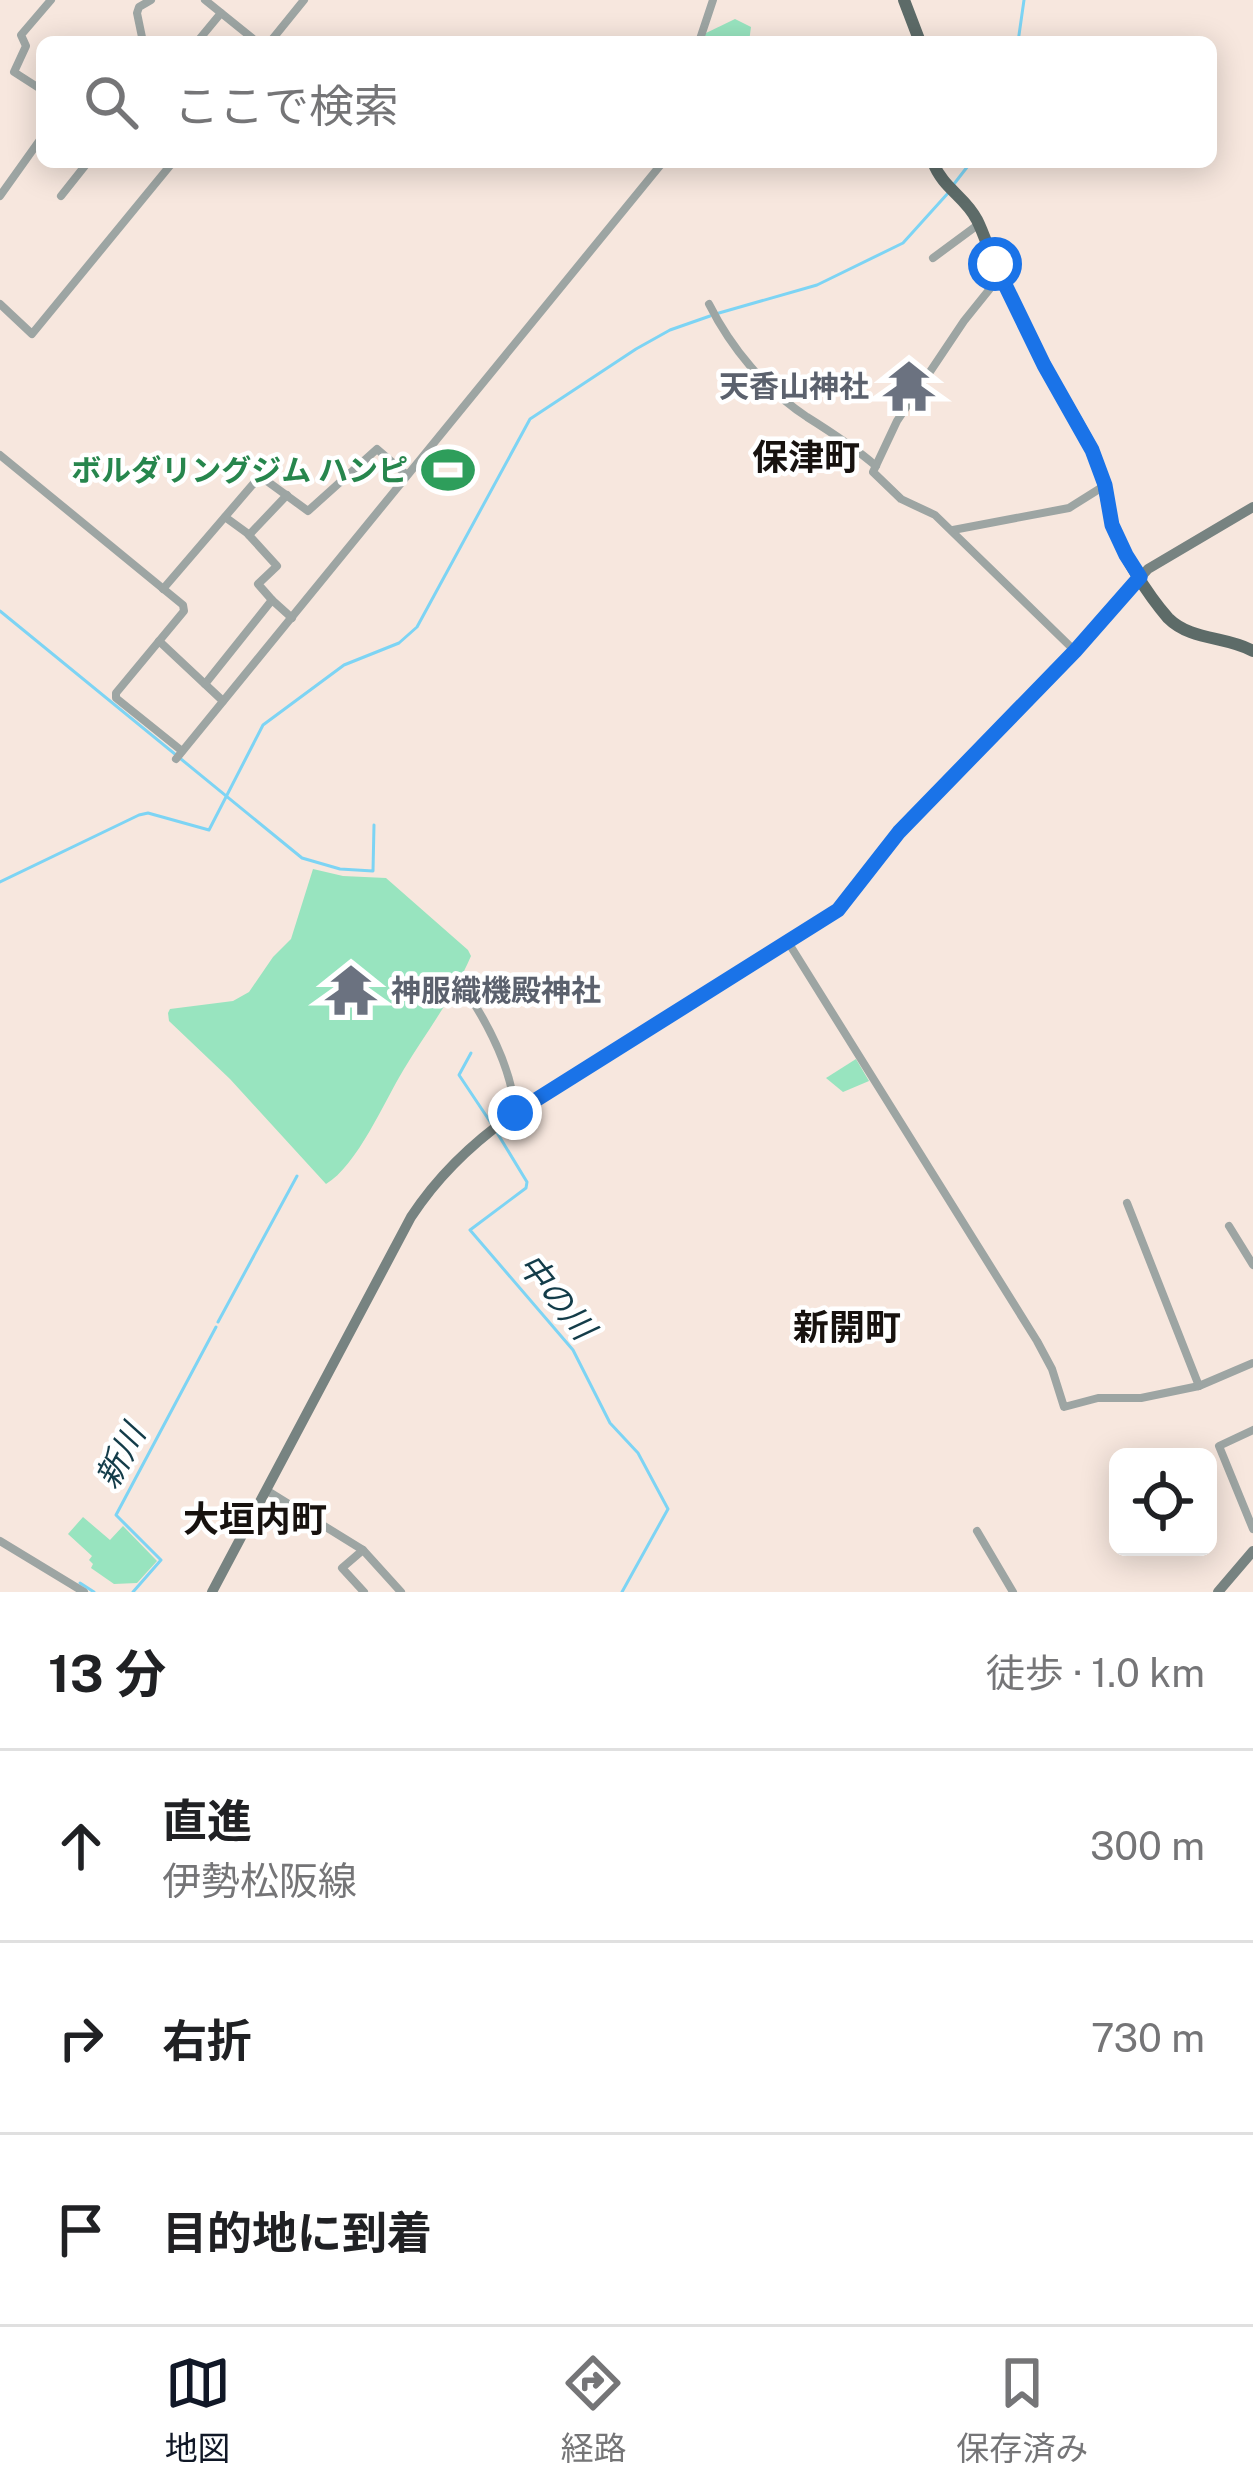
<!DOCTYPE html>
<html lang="ja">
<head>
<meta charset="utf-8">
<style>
  :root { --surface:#fff; --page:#f2f2f2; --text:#202124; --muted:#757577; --line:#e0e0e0; --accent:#111827 }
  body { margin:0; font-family:"Public Sans","Noto Sans JP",sans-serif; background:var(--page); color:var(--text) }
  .controls { position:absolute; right:36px; bottom:36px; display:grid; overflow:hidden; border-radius:18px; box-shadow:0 6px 30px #0003 }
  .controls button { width:108px; height:108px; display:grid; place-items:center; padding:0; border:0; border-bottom:3px solid var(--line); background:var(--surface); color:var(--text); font:60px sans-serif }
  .stop { position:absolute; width:36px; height:36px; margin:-27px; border:9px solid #1a73e8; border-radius:50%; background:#fff }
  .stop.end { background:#1a73e8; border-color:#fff; box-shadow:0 3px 12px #0008 }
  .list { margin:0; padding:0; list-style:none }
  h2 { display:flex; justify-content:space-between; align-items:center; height:156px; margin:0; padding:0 48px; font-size:51px }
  h2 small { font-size:39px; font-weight:400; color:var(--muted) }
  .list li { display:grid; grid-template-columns:78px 1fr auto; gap:36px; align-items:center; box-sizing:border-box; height:192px; padding:0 48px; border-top:3px solid var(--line) }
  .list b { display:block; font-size:45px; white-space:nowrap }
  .list p { margin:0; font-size:39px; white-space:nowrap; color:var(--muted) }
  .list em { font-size:39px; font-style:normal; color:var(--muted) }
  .icon { flex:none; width:66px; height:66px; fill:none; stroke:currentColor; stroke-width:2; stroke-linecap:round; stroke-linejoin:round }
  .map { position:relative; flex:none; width:1253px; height:1592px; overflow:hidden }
  .search { position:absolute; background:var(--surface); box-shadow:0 6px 30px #0003; left:36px; right:36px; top:36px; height:132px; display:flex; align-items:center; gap:30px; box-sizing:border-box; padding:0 42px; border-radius:18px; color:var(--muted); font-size:45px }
  .sheet { height:732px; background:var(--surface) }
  nav { display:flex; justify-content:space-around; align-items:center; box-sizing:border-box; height:168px; border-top:3px solid var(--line); background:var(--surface); font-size:33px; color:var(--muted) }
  nav a { display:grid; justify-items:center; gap:6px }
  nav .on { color:var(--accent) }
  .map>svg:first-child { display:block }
  .green { fill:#98e4bf }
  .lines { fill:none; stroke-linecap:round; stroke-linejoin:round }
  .stream { stroke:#7dd4f4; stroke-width:3 }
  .street { stroke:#9da5a3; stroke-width:8 }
  .secondary { stroke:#778381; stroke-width:10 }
  .primary { stroke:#5d6b68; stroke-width:12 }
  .route { stroke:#1a73e8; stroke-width:15 }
  .labels { text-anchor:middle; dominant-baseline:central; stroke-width:9; stroke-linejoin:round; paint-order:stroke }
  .worship-label { font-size:30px; font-weight:bold; fill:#5b616d; stroke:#fff; text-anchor:end }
  .leisure-label { font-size:30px; font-weight:bold; fill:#27864d; stroke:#fff; text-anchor:end }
  .water-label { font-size:33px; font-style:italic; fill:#133c49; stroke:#fff }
  .quarter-label { font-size:36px; font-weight:bold; fill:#17120f; stroke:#fff }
</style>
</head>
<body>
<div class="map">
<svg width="1253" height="1592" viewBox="0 0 1253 1592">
  <rect width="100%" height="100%" fill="#f7e7de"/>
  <g class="green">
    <path d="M735 19 751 27 749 42H702L704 34Z"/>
    <path d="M313 869 343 876 386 878 468 950 471 956C454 996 427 1031 404 1069 385 1100 357 1166 326 1184L230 1079 169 1021 168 1013 170 1009 233 1001 249 992 273 957 291 939Z"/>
    <path d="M856 1059 869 1081 843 1092 826 1078Z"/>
    <path d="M83 1517 110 1540 123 1526 157 1561 137 1583 114 1584 91 1568 93 1564 89 1560 92 1556 68 1534Z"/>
  </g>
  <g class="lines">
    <g class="stream">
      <path d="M1018 42 1024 0"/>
      <path d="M954 184 971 162"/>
      <path d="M719 313 817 285 903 243 949 192"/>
      <path d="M0 611 302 858 340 869 373 871 374 825"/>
      <path d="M0 882 139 815 148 813 209 830 263 725 344 665 399 643 417 627 530 419 636 349 670 330 710 316"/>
      <path d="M471 1053 459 1075 491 1123"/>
      <path d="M496 1131 527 1182 526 1188 470 1230 573 1350 610 1423 638 1453 668 1509 622 1592"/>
      <path d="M218 1322 297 1176"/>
      <path d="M80 1583 94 1592"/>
      <path d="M133 1592 161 1560 116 1515 216 1327"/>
    </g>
    <g class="street">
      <path d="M205 0 257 42"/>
      <path d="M143 42 137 13 139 7 151 0"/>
      <path d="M197 42 221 13"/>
      <path d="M270 42 304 0"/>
      <path d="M699 42 713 0"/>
      <path d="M42 90 14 72 26 46 21 35 51 0"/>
      <path d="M0 196 42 137"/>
      <path d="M61 196 88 162"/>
      <path d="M933 258 979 224"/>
      <path d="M1001 275 964 321 897 421 873 472 901 499 935 515 1075 651"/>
      <path d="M0 304 32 334 173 162"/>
      <path d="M709 304C731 348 766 390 807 417 831 432 854 447 876 466"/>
      <path d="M0 455 183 605 184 611 116 693V698L182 751"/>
      <path d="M225 517 247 533 277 566 258 584 272 600"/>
      <path d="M953 530 1069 508 1104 486"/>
      <path d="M249 535 287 495"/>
      <path d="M163 589 260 476 308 511 377 449 407 475"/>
      <path d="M159 641 223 701"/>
      <path d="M205 684 272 600 292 618"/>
      <path d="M176 759 663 162"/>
      <path d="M788 942 1037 1341 1052 1369 1064 1407 1098 1398H1141L1199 1386 1253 1363"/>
      <path d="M463 986C487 1022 512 1068 515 1112"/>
      <path d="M1127 1203 1199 1386"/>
      <path d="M1229 1226 1253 1265"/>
      <path d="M1253 1430 1219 1446 1253 1529"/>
      <path d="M266 1490 363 1550 401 1592"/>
      <path d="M977 1531 1013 1592"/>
      <path d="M0 1541 84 1592"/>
      <path d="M363 1550 342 1568 364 1592"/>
    </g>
    <g class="secondary">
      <path d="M212 1592 411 1217C439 1174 473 1142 515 1113L838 910 899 832 1075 651 1148 569 1253 507"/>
      <path d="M1218 1592 1253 1551"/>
    </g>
    <g class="primary">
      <path d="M904 0 920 42"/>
      <path d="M933 162C943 189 965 196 977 220 984 234 988 248 994 262 1010 296 1027 329 1043 362 1059 392 1078 421 1093 451 1104 475 1105 498 1112 523 1120 552 1148 595 1168 618 1191 641 1226 636 1253 651"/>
    </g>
  </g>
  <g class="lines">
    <path class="route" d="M515 1113 838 910 899 832 1075 651 1140 577 1126 555 1112 525 1105 485 1092 450 1044 365 995 264"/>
  </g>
  <defs>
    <g id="temple-bare" transform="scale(4.14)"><path d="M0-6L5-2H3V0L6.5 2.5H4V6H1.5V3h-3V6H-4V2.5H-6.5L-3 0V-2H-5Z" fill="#6b7280" stroke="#fff" stroke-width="2.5" paint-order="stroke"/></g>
    <g id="stadium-bare" transform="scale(4.14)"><path d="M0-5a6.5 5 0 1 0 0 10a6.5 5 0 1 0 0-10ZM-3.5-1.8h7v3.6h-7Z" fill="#2e9e5b" stroke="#fff" stroke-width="2.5" paint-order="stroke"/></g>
  </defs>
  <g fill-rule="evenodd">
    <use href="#temple-bare" x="909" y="386"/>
    <use href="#stadium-bare" x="448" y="470"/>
    <use href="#temple-bare" x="351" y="990"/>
  </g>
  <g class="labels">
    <g class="worship-label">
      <text x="869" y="386">天香山神社</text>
      <text x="391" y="990" text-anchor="start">神服織機殿神社</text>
    </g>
    <g class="leisure-label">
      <text x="408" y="470">ボルダリングジム ハンピ</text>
    </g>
    <g class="water-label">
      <text transform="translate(557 1296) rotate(51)">中の川</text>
      <text transform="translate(120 1456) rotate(-62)">新川</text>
    </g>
    <g class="quarter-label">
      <text x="806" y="457">保津町</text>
      <text x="847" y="1327">新開町</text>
      <text x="255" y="1519">大垣内町</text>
    </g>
  </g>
</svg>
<div class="controls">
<button><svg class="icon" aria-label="locate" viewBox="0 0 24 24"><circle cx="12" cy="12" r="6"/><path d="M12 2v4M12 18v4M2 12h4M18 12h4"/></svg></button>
</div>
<div class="stop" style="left:995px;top:264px"></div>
<div class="stop end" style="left:515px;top:1113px"></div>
<div class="search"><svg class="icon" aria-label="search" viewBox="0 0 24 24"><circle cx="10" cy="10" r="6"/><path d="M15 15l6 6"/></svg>ここで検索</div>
</div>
<section class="sheet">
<h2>13 分<small>徒歩 · 1.0 km</small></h2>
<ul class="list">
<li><svg class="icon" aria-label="ahead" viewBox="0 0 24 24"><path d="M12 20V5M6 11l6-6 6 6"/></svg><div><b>直進</b><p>伊勢松阪線</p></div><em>300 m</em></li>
<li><svg class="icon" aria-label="right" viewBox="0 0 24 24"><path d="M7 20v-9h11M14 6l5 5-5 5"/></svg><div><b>右折</b></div><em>730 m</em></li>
<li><svg class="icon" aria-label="arrive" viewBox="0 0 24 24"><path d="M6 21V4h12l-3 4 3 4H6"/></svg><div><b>目的地に到着</b></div></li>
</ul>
</section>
<nav>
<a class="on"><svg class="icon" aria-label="map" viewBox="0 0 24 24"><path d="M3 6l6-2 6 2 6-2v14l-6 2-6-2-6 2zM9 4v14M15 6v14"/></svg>地図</a>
<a><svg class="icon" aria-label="directions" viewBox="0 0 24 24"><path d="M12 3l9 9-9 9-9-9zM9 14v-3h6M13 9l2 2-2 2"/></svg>経路</a>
<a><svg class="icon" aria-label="saved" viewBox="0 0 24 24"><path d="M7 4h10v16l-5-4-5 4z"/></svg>保存済み</a>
</nav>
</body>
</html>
